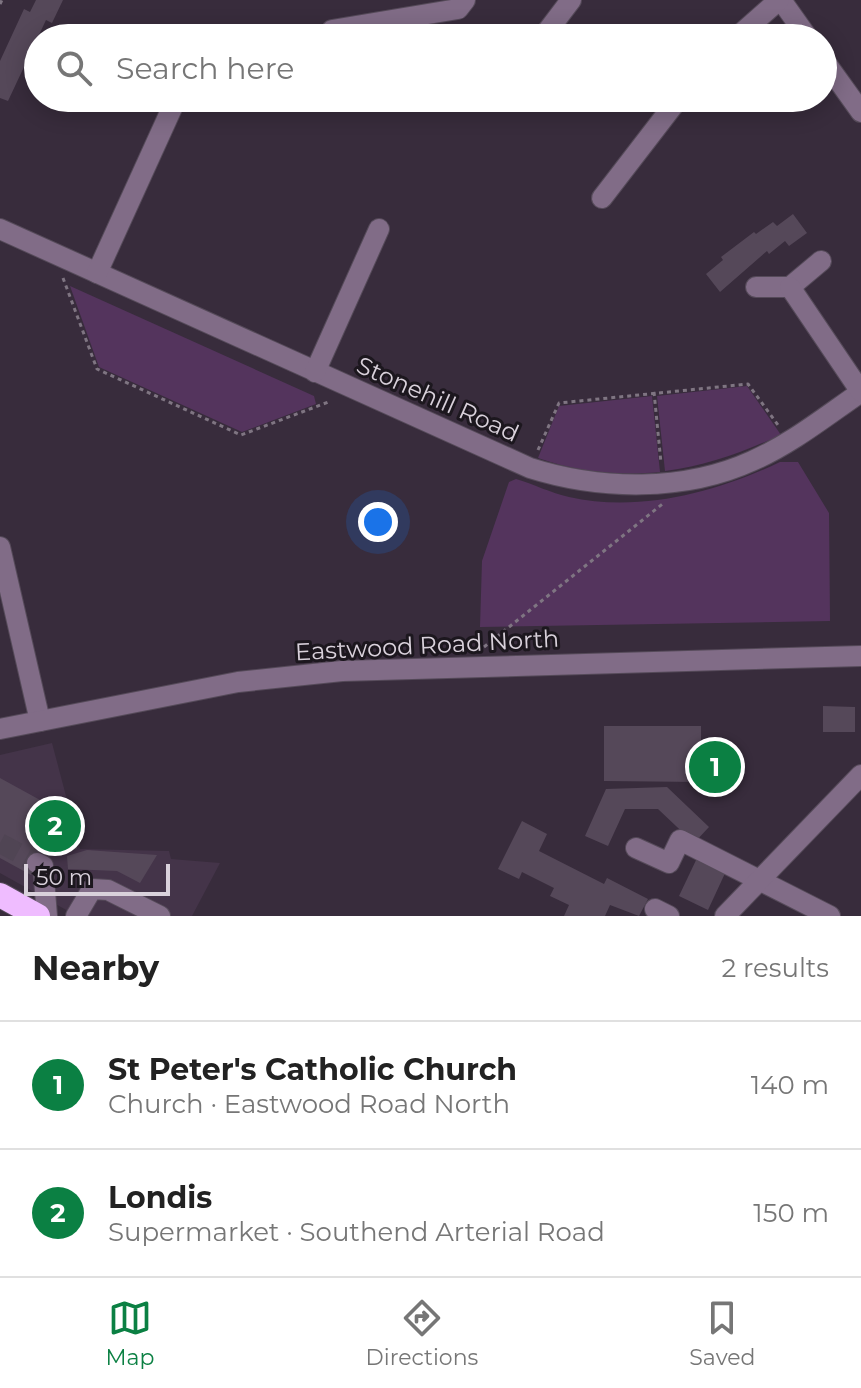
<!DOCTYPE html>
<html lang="en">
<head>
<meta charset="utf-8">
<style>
  :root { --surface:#fff; --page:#f6f6f6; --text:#222; --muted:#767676; --line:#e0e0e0; --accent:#0b8043 }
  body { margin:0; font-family:Montserrat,sans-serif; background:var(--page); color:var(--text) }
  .scale { position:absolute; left:24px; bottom:20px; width:146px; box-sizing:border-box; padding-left:8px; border:4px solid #d9d1db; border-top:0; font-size:22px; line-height:28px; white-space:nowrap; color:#d9d1db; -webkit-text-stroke:6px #1c171e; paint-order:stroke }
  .you { position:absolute; left:378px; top:522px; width:28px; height:28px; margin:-20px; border:6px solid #fff; border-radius:50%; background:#1a73e8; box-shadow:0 0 0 12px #1a73e833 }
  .badge { display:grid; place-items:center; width:52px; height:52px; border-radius:50%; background:var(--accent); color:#fff; font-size:26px; font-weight:700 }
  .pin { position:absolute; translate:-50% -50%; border:4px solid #fff; box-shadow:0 2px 8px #0006 }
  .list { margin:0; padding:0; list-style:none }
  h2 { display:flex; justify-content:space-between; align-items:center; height:104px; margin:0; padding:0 32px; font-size:34px }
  h2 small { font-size:26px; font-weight:400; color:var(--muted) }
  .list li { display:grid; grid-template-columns:52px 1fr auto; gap:24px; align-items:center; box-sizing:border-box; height:128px; padding:0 32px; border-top:2px solid var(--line) }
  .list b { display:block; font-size:30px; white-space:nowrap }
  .list p { margin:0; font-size:26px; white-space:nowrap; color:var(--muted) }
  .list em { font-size:26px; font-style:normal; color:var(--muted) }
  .icon { flex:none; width:44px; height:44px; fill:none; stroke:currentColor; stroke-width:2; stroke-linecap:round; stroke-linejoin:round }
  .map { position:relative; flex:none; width:861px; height:916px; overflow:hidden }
  .search { position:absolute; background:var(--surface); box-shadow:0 4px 20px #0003; left:24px; right:24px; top:24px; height:88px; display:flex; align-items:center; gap:20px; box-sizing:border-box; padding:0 28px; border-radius:44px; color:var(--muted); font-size:30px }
  .sheet { height:360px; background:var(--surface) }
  nav { display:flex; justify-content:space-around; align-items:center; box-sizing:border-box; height:112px; border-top:2px solid var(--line); background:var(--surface); font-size:22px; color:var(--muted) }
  nav a { display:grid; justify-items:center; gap:4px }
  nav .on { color:var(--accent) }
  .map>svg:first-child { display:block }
  .built { fill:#443449 }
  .green { fill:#54345d }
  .building { fill:#554859 }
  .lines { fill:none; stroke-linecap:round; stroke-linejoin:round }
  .minor-tunnel { stroke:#504554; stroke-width:20; stroke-dasharray:20 10; stroke-linecap:butt }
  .minor-casing { stroke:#554a59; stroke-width:22 }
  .highway-casing { stroke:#554a59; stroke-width:26 }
  .path { stroke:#7f7582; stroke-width:3; stroke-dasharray:4 4; stroke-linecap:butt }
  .minor { stroke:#816c87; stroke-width:20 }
  .highway { stroke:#efbcff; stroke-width:24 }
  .labels { text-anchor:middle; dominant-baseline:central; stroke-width:6; stroke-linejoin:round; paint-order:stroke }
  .street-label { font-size:24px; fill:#d9d1db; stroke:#1c171e }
</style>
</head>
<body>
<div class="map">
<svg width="861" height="916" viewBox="0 0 861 916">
  <rect width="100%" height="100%" fill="#382c3c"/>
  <path class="built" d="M52 743 80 849 169 851 171 859 220 863 192 916H77L0 873V755Z"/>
  <g class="green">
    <path d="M70 286 314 396 316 404 242 432 99 367Z"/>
    <path d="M747 386 781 435C742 452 707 466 665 471L657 396Z"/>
    <path d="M652 396 660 472C617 476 579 472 538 458L559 406Z"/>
    <path d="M780 462H798L829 513 830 621 480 627 482 561 509 482 516 479C533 484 551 493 569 497 640 513 717 492 780 462Z"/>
  </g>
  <g class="building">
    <path d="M36 0H63L52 23 46 20 8 101 0 98V61L24 9 30 12Z"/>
    <path d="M793 214 807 233 789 246 785 241 769 254 767 251 720 292 706 274 723 260 721 257 754 232 756 234 773 222 777 226Z"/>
    <path d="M823 706 855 707V732H823Z"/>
    <path d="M604 726H701V782L604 781Z"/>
    <path d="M0 778 51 806 66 802 77 849 40 858 31 875 0 858Z"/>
    <path d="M667 787 709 827 694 843 658 809H625L608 846 585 836 606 789Z"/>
    <path d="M522 821 547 834 539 851 604 884 607 878 648 899 639 916 610 905 605 916H564L569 905 550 896 554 888 522 872 519 879 498 869Z"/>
    <path d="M87 850 157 855 140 883 117 871 68 869 67 856Z"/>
    <path d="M698 856 727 869 708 910 679 896Z"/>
  </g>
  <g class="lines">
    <path class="minor-tunnel" d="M0 843 37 863"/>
    <g class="minor-casing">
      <g id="minor">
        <path d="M781 0 808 38"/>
        <path d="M332 30 458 9 465 0"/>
        <path d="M546 33 571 0"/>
        <path d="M736 38 779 0"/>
        <path d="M823 59 861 112"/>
        <path d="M602 198 679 98"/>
        <path d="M0 229 530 468C600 490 684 492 752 461 791 444 826 416 861 392"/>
        <path d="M97 273 172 108"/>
        <path d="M756 287H790L821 261"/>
        <path d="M790 287 861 392"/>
        <path d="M315 372 379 229"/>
        <path d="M0 547 40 721"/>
        <path d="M0 729 238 682 342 671 861 656"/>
        <path d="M636 848 669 863 680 840 830 916"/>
        <path d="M37 863 43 866 47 916"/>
        <path d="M655 909 669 916"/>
        <path d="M76 916 92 889 108 890 160 916"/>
        <path d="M725 916 861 775"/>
      </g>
    </g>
    <g class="highway-casing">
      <path id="highway" d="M0 895 38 916"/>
    </g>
    <g class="path">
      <path d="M0 4 2 0"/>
      <path d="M63 278 97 369 241 435 331 401"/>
      <path d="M654 392 661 463"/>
      <path d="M538 450 559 403 748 384 778 425"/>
      <path d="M484 647 665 502"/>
    </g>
    <use href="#minor" class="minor"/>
    <use href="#highway" class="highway"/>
  </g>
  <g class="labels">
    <g class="street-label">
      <text transform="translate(438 399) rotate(24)">Stonehill Road</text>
      <text transform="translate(427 645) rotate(-3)">Eastwood Road North</text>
    </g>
  </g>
</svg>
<div class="scale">50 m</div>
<div class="you"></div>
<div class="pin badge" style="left:715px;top:767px">1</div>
<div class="pin badge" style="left:55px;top:826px">2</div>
<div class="search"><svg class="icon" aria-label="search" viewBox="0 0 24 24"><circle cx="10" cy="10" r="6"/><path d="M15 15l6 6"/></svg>Search here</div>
</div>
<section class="sheet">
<h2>Nearby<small>2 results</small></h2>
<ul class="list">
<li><span class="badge">1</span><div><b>St Peter's Catholic Church</b><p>Church · Eastwood Road North</p></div><em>140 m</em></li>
<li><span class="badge">2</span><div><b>Londis</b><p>Supermarket · Southend Arterial Road</p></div><em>150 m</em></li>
</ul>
</section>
<nav>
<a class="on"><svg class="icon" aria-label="map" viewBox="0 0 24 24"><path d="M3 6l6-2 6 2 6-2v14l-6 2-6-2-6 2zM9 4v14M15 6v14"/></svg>Map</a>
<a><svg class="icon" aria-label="directions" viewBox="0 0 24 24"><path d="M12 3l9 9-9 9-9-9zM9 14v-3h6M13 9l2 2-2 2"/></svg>Directions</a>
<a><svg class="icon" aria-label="saved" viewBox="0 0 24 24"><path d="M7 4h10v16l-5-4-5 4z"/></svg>Saved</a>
</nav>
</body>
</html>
